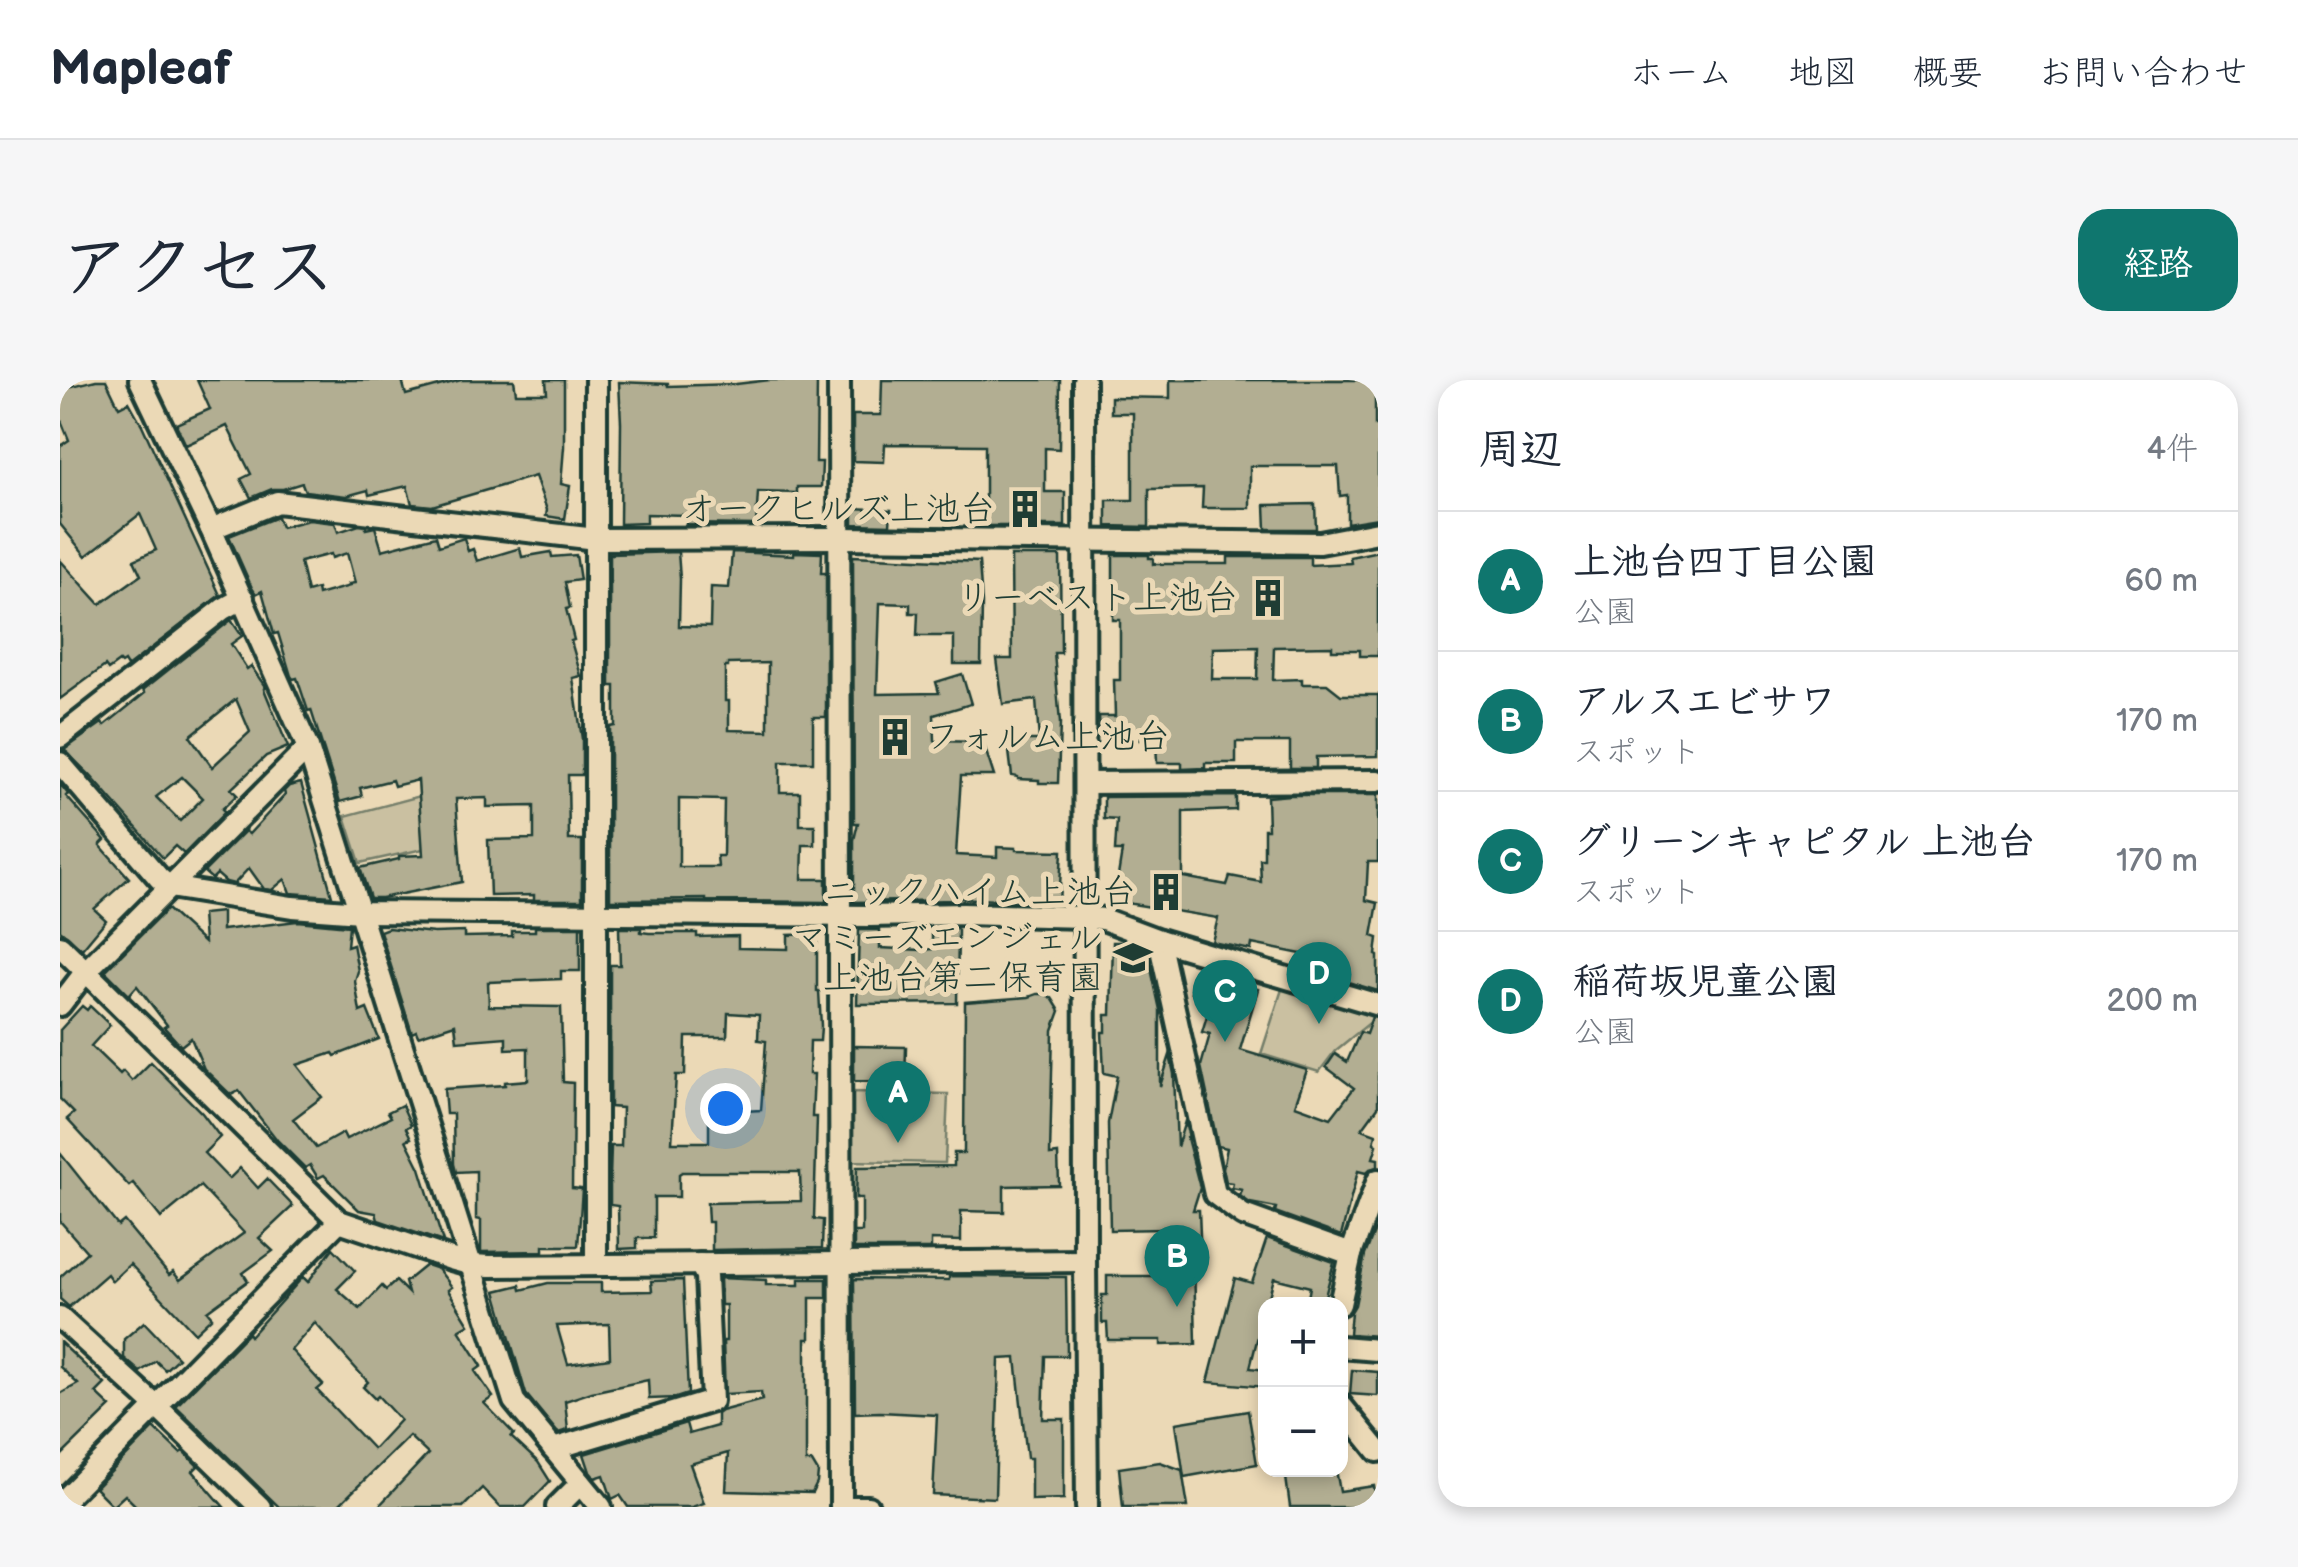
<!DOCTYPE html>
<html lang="ja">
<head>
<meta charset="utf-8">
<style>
  :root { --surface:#fff; --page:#f6f6f7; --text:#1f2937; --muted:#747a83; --line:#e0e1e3; --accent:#0f766e }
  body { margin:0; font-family:"Balsamiq Sans","Klee One",sans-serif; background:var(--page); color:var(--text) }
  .controls { position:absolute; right:30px; bottom:30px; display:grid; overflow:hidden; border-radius:20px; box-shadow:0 5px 15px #0003 }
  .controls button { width:90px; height:90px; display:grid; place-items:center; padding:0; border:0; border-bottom:2px solid var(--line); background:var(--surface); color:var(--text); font:50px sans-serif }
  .you { position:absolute; left:665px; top:728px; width:35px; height:35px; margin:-25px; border:8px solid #fff; border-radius:50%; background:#1a73e8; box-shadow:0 0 0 15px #1a73e833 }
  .badge { display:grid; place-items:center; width:65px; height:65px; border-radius:50%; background:var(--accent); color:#fff; font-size:32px; font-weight:700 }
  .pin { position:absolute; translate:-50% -82px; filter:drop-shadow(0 2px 5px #0008) }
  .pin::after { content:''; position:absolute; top:52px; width:35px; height:30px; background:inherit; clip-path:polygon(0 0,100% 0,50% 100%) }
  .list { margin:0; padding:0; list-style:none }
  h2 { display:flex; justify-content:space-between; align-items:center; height:130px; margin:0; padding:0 40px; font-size:42px }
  h2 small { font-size:32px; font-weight:400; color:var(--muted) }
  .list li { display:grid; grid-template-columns:65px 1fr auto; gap:30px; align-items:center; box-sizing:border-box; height:140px; padding:0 40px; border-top:2px solid var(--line) }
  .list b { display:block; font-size:38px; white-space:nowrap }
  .list p { margin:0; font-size:32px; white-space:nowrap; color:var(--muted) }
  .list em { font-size:32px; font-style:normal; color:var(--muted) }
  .map { position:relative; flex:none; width:1318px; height:1127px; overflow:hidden; border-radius:30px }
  header { display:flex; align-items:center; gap:60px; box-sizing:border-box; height:140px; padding:0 50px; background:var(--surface); border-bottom:2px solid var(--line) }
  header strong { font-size:48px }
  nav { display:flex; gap:55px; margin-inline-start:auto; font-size:35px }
  .intro { display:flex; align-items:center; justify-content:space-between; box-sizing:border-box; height:240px; padding:0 60px }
  h1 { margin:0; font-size:70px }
  .button { padding:25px 45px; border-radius:30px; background:var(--accent); color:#fff; font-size:35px; font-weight:700 }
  main { display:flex; gap:60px; padding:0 60px }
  aside { flex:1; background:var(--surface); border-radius:30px; box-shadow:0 5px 15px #0003 }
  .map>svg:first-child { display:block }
  .green { fill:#cac0a1; stroke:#747e6a; stroke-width:2.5 }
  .building { fill:#b2ae92; stroke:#1f3d34; stroke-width:2.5; fill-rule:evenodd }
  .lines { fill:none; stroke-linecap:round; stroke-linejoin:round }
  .minor-casing { stroke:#1f3d34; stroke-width:28 }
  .minor { stroke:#ebd9b6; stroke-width:20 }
  .labels { text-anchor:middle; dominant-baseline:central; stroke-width:10; stroke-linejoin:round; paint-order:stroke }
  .poi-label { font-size:35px; fill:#1f3d34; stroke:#ebd9b6; text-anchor:end }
</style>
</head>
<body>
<header>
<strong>Mapleaf</strong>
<nav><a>ホーム</a><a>地図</a><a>概要</a><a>お問い合わせ</a></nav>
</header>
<div class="intro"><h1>アクセス</h1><a class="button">経路</a></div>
<main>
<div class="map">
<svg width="1318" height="1127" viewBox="0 0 1318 1127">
  <rect width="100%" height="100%" fill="#ebd9b6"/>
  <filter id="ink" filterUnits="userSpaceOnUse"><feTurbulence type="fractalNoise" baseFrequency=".01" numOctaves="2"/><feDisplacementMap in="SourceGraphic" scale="20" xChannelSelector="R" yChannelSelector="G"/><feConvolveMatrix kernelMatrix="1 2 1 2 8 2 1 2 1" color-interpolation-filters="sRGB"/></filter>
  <g filter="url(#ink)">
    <g class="green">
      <path d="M360 416 363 469 300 483 285 436Z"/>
      <path d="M1223 606 1318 633V636L1275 671 1259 692 1201 674Z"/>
      <path d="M789 712 888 714 885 783 789 781Z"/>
    </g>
    <g class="building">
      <path d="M36 0H46L59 27 69 22 82 45 160 215 67 287 64 282 61 284 59 282 48 290 45 286 0 319V180L40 224 81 195 74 180 96 170 80 134 26 176 0 144V66L9 60 0 38V9Z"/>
      <path d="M137 0H342L346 15 401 0H454L456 13H487L486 0H504V67L501 104 510 106 505 139 486 136 487 130 475 96 372 126 352 124 347 106 309 115 308 110 286 116 245 111 242 103 223 109H212L191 118 181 99 191 94 167 46 126 65 116 44 150 29Z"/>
      <path d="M710 0H757L756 82H762L761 107H737V113L698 112 696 145 626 144 627 135 586 134V143L560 144 561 43 559 2 608 4V6L676 4Z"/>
      <path d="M822 0H1000L999 69 985 68V112H1005V146H925V65L825 64 824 82 793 81V35H821Z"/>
      <path d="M1110 0H1315V45H1318V138L1287 143V115L1280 116 1278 86H1190V128H1142L1143 108 1089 109V147L1047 146V120H1073V33H1051V17L1110 18Z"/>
      <path d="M1255 124 1256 149H1206L1205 125Z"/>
      <path d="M793 128 831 130 830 145 793 144Z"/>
      <path d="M217 137 221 147 249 140 275 143 278 152 299 145 306 146V149L315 147 322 170 376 156 379 166 404 158 408 171 413 169 417 181 460 168 462 177 491 172 492 177 516 175 520 200 505 202 510 228 506 229 514 260 511 261 521 296 513 298 522 359V395H508L509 460H522V520H474V515L430 516 428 460 474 459V426L427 427V418L396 419 402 502 321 518H310L300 488 339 479V476L363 475 358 400 334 406 332 400 300 408 302 416 280 422 251 330 248 331 237 298 233 299 231 296 218 253 214 254 202 211 196 214 192 208 169 156ZM287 173 295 203 289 204 290 206 258 215 257 209 247 212 240 182 271 174 272 178Z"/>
      <path d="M1318 171V276H1300V270H1272V266L1214 267 1213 300 1242 299V304H1267L1281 315H1318V376L1256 377V388H1230V362H1176V383H1145V388L1122 389V383H1097L1096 360H1065V353L1040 355 1039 336H1055L1054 300H1060V240H1053V175H1089V178H1093V184H1168V177H1250V185L1291 183 1290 177ZM1198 267 1197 299H1152L1153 268Z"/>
      <path d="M618 172 620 199 619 246 650 247 651 207 669 208 672 172 734 175V172L762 173 761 193H766V337H753V382H720V412H740V445H755V465H743L742 499H766V522L646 521V519L550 520V347L555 346V306H550V174ZM708 283V351L669 350V321H665V287H668V284ZM619 419 664 420 663 476H657L658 487H619Z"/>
      <path d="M793 176 919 182 922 223 921 284H894V256H857L858 233H850V224L820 223 817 314 879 313 876 302 902 294 911 324 874 335 875 361 923 362 934 396H901L896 475 937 477V467L956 468V470L1002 471 999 523 896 518V520L794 522V460L798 443H794Z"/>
      <path d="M951 176H1000L1001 273H994L1000 343 998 403H979V400L958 399V397L952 396 948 363H960V360H979L976 320 943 324 937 279H952Z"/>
      <path d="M171 240 182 256 171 264 187 289 191 286 206 308 204 309 228 367 206 376 171 409 177 415 162 429 165 432 124 474 115 466 103 478 30 395 4 370 42 343 44 346 85 313 83 310ZM176 319 190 352 152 387 130 356ZM122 397 143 418 120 441 96 417Z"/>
      <path d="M241 403 272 516 230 513 225 499 212 510 204 509 189 488 174 504 166 502 157 494 152 499 144 492 185 451 189 454 225 415 224 411 229 406Z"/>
      <path d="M0 404 8 414 6 416 45 460 40 465 69 498 34 529 46 540 22 569 0 550Z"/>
      <path d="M1230 415H1318V482H1308L1306 520 1318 523 1312 556 1318 558 1316 575 1318 576V611L1237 587 1241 574 1192 564 1191 570 1152 562 1158 538 1054 521 1062 471H1055L1057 440 1044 439V417L1176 416V430L1123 432V497L1167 505 1170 496 1201 502 1200 479H1204V449H1208L1207 417Z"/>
      <path d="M107 529 144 563 142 534 162 532V550L237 541 289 546 287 566 293 564 298 591 295 601 300 632 307 629 319 659 275 676 273 673 237 685 262 717 233 739 256 768 283 753 286 759 331 737 328 732 342 725 351 745 346 748 351 758 346 760 360 788 383 862 318 840 316 833 299 830 264 795 258 798 250 785 245 788 218 761 179 711 171 715 144 689 131 658 121 666 104 647 107 645 77 606 69 615 45 591Z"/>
      <path d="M475 547H520V591H501V599L428 602 429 626 501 627 503 702 513 703 512 808 522 809 518 866H483V871L421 872V840L416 839V791L396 792 394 784 393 734H386L384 709 445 705V702L468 700V668L446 669V657L397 661 395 644 358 656 356 651 352 653 320 551 328 548 374 553 404 552V557L452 556V551H475Z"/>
      <path d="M559 548H581V552L589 553H637V557L678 556V568L728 569V555L757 554V611H759L761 646 760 661H750L749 694H754L752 737H757L754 839 763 840 762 868 652 870V842H648L647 823 741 821 740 792H622L619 794V817H594V858H577V868L559 869 558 826 550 825V798L551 766H561L562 728 550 727V585H560ZM668 633 699 635 698 660 706 661 701 730 649 733V762H612L616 695H625L626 657H667Z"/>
      <path d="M872 548H895L898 550 897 623 797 624 799 550H820V568L862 570 872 569Z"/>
      <path d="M1053 562H1065L1087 570 1100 630V706L1110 675 1114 694 1117 767 1125 741 1129 758H1127L1140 808 1133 830H1139L1141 881H1134L1136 964 1101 965V960H1048L1047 943H1042V915H1047V896H1099V884H1106L1105 849 1050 850 1048 743 1057 696 1044 693 1042 652H1046V635H1051Z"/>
      <path d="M1138 592 1198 609 1180 670 1247 690 1235 725 1271 738 1294 708 1266 687 1275 674 1287 682 1300 652 1306 654 1312 637 1318 638V727L1302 749 1316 754 1314 763 1317 765 1313 778 1318 779V787L1310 789 1306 793 1298 791 1281 856 1215 832 1216 828 1190 823 1180 816 1182 810 1172 808 1173 803 1166 802 1163 788 1167 768 1158 766 1141 686 1150 654 1142 652 1152 619 1131 613Z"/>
      <path d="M977 614H985L992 618 1000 631 993 650 990 775 998 774 999 805 944 806V832L901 831V861L871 860V869H794V852H802V818H796L797 787 894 786V773H904L905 622 969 617Z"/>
      <path d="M22 626 27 630 30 626 50 645 31 666 60 694 63 691 72 701 91 682 142 733 160 757 144 773 169 799 180 788 198 808 207 799 233 826 199 858 213 871 183 893 188 901 147 931 152 937 135 953 70 884 52 901 47 894 9 927 0 919V897L27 872 0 841V773L58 846 64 841 109 895 113 892 120 900 184 853 140 806 101 838 73 803 69 806 7 739 14 733 0 719V650Z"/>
      <path d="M794 666 846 667 845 702 794 701Z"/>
      <path d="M1315 850H1318V956L1289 954 1291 932 1295 925 1305 875Z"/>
      <path d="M1207 858 1274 882 1263 924H1247L1250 907 1214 898 1207 924H1206L1190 988 1206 990V1007L1148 1002 1175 898 1192 903Z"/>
      <path d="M273 868 295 891 277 909 300 929 322 906 326 910 336 901 348 913 345 902 366 885 378 889 392 907 388 910 409 944 399 950 422 986 415 991 433 1017 424 1023 454 1054 451 1057 478 1082 490 1101 465 1127H440L422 1108 403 1127H318L368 1074 349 1056 277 1127H219L116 1026 188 953 190 956 243 897 248 902ZM255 943 308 1002 303 1007 315 1019 318 1016 340 1040 313 1069 257 1010 263 1005 231 970Z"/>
      <path d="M889 896 1006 897 1007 976H985L983 1039H1004V1119L971 1120V1078H967L956 978 939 979 935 1118 873 1115 877 1035 820 1032 795 1033 794 899 889 900Z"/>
      <path d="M660 898 706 900V905H739V899H767V918H750V959H746V1082H752L758 1092 757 1103 752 1113 666 1111 668 1073 630 1084 644 1123 632 1127H568L560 1115 552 1119 544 1095 535 1098 530 1092 524 1074 626 1043 629 1054 657 1046V1034L661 1031 702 1020 701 1012 665 1014 663 961H666V925H661Z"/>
      <path d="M623 900 628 1014 616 1018 589 1019 588 1000 532 1012 505 1021 508 1050 498 1053 466 1014 436 911 460 905 461 910 488 903H541V912L592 911 591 901ZM549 944 550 978 508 984 497 946Z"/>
      <path d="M84 942 118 978 105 990 96 981 80 992 64 978V959Z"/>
      <path d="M0 962 45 1004 36 1013 51 1027 0 1077V1014L18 1004 0 987Z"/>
      <path d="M1292 990 1318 992V1016L1290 1014Z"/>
      <path d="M1188 1031 1197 1084 1124 1097 1116 1043Z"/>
      <path d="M94 1048 120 1073 123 1071 138 1086 133 1091 164 1127H77L65 1115 53 1126 35 1108Z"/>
      <path d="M1100 1082 1122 1090 1128 1127H1063L1059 1088Z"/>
      <path d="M1225 1090H1276L1280 1111 1314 1106 1317 1127H1230Z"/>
    </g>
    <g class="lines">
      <g class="minor-casing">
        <g id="minor">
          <path d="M80 0 151 149 248 368 454 1021 541 1127"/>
          <path d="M536 0V885"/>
          <path d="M779 0 781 1127"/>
          <path d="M1024 0 1025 881 1027 1127"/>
          <path d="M151 149 217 122 536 159 779 158 1260 163 1318 152"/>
          <path d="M0 357 163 229 183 218"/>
          <path d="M0 383 99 498 109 507 232 527 301 532 810 536 903 534 1024 537 1043 539 1099 560 1318 625"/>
          <path d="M1025 403 1318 401"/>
          <path d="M1099 560 1155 814 1183 835 1291 874"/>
          <path d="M0 566 279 841 391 879 413 885 429 886 1025 881"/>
          <path d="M0 625 26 591 248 368"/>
          <path d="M1280 924 1291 874 1318 800"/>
          <path d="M0 938 96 1026 200 1127"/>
          <path d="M1280 967 1318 970"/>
          <path d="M1280 1024 1318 1071"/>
          <path d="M493 1069 652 1021 646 896 640 884"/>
          <path d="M0 1124 279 841"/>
          <path d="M497 1127 521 1103"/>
          <path d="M781 1127H808"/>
        </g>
      </g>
      <use href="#minor" class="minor"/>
    </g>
  </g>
  <defs>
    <g id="building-bare" transform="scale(3)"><path d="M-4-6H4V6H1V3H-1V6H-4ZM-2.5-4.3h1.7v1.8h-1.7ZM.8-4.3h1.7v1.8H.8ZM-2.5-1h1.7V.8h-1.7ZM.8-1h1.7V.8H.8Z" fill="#1f3d34" stroke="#ebd9b6" stroke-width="2.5" paint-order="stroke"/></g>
    <g id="school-bare" transform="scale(3)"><path d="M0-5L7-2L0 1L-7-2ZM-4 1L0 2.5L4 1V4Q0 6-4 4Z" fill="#1f3d34" stroke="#ebd9b6" stroke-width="2.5" paint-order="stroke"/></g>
  </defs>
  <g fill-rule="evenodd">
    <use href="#building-bare" x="965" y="129"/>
    <use href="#building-bare" x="1208" y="218"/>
    <use href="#building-bare" x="835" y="357"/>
    <use href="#building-bare" x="1106" y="512"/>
    <use href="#school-bare" x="1073" y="578"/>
  </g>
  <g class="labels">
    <g class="poi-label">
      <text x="935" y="129">オークヒルズ上池台</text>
      <text x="1178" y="218">リーベスト上池台</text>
      <text x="865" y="357" text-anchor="start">フォルム上池台</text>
      <text x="1076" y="512">ニックハイム上池台</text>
      <text x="1043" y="558">マミーズエンジェル<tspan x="1043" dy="40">上池台第二保育園</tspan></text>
    </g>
  </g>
</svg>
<div class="controls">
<button>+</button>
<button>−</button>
</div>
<div class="you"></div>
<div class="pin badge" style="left:838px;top:763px">A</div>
<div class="pin badge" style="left:1117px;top:927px">B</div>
<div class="pin badge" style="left:1165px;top:662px">C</div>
<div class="pin badge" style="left:1259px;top:644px">D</div>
</div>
<aside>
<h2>周辺<small>4件</small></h2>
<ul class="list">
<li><span class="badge">A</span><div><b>上池台四丁目公園</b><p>公園</p></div><em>60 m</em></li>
<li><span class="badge">B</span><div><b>アルスエビサワ</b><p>スポット</p></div><em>170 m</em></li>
<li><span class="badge">C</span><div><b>グリーンキャピタル 上池台</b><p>スポット</p></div><em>170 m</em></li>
<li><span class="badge">D</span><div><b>稲荷坂児童公園</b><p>公園</p></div><em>200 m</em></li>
</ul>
</aside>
</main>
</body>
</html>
